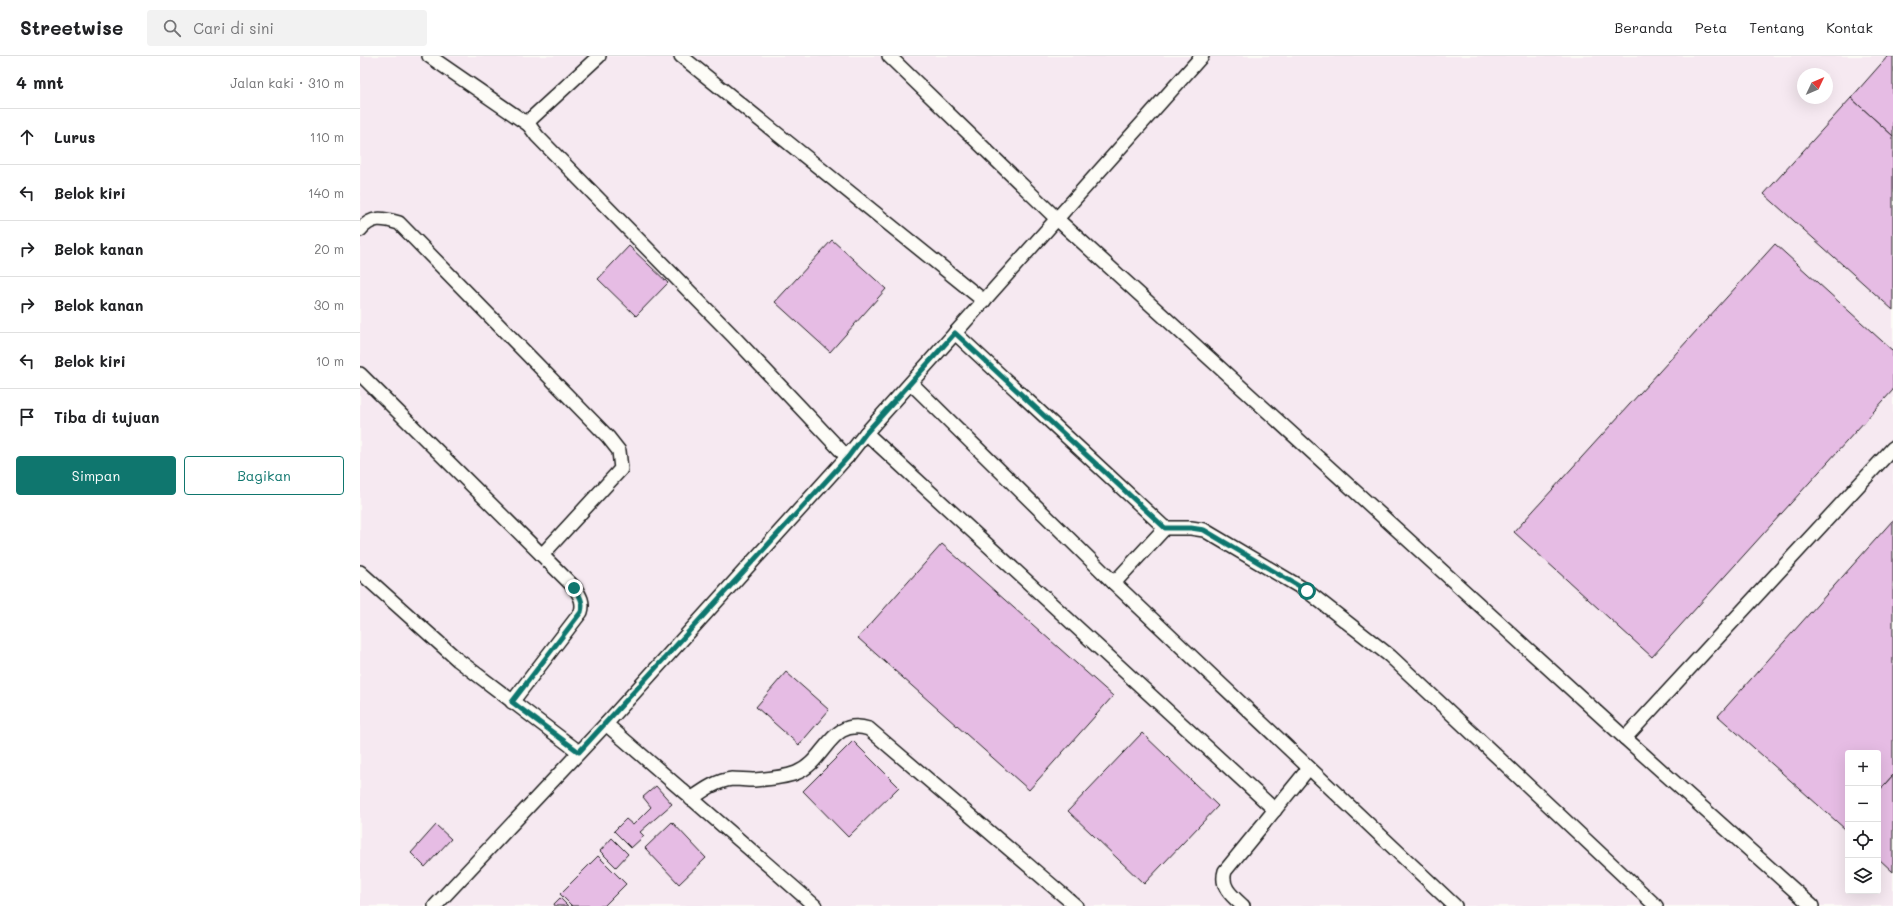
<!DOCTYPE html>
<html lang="id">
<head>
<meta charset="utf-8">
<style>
  :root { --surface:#fff; --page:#f2f2f2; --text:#202124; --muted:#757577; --line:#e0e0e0; --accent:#0f766e }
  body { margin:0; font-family:Mali,sans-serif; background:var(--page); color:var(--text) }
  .controls { position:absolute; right:12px; bottom:12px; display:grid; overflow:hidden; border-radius:4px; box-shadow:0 4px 16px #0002 }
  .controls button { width:36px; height:36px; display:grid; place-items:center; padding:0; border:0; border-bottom:1px solid var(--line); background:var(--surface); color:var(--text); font:20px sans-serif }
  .compass { position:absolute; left:1437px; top:12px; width:36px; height:36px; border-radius:50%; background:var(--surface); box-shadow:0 4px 16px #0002; rotate:46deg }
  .stop { position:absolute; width:12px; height:12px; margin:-9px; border:3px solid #0f766e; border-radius:50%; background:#fff }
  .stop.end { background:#0f766e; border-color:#fff; box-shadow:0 1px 4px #0008 }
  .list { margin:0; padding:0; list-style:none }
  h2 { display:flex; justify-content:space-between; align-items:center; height:52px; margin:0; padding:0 16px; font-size:17px }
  h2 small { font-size:13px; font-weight:400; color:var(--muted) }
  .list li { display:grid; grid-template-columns:26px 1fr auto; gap:12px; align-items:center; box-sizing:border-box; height:56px; padding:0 16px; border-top:1px solid var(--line) }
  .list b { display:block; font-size:15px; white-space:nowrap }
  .list em { font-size:13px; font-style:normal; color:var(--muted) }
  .actions { display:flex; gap:8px; padding:12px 16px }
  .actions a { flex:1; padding:9px 0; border:1px solid var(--accent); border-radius:4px; text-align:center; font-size:14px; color:var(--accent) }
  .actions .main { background:var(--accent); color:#fff }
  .icon { flex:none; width:22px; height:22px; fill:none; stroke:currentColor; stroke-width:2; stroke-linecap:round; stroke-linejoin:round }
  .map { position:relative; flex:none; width:1533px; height:850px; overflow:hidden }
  header { display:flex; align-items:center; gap:24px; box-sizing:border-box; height:56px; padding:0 20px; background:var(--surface); border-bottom:1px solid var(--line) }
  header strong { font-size:19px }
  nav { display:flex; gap:22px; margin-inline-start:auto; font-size:14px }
  .search { width:280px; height:36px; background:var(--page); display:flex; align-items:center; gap:10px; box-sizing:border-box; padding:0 14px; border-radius:4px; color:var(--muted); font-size:15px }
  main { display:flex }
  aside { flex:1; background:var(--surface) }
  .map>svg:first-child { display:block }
  .built { fill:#f6e9f1; fill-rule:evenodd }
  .building { fill:#e6bce4; stroke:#1c1c1c }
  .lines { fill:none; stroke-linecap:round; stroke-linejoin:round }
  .service-casing { stroke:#1c1c1c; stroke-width:16 }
  .service { stroke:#fdfcf7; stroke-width:13 }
  .route { stroke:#0f766e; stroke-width:5 }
</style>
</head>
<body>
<header>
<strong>Streetwise</strong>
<div class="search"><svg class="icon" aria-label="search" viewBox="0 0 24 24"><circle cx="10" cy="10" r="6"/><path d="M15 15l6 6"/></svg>Cari di sini</div>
<nav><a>Beranda</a><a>Peta</a><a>Tentang</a><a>Kontak</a></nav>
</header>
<main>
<aside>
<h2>4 mnt<small>Jalan kaki · 310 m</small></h2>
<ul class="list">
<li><svg class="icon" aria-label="ahead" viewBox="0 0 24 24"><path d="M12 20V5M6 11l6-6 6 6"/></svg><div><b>Lurus</b></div><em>110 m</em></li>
<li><svg class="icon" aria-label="left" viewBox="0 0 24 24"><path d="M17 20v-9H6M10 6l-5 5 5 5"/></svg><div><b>Belok kiri</b></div><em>140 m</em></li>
<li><svg class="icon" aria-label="right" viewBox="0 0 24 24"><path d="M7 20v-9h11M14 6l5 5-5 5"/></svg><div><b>Belok kanan</b></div><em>20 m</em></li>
<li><svg class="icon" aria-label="right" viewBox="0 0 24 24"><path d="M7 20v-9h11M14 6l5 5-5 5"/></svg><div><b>Belok kanan</b></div><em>30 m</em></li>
<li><svg class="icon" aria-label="left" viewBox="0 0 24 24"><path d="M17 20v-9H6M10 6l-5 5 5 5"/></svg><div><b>Belok kiri</b></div><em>10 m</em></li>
<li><svg class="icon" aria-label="arrive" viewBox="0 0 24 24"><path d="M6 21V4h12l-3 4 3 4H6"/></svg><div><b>Tiba di tujuan</b></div></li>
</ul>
<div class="actions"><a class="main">Simpan</a><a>Bagikan</a></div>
</aside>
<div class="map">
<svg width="1533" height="850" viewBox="0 0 1533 850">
  <rect width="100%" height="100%" fill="#fdfcf7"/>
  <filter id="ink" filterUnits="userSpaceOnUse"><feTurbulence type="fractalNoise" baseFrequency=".025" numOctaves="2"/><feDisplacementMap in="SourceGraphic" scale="8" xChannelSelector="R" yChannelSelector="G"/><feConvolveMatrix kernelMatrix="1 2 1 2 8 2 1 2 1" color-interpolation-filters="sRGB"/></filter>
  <g filter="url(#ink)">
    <path class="built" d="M0 0H1533V850H0ZM1443 18H1467V42H1443ZM1488 697H1518V835H1488Z"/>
    <g class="building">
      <path d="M1528 0H1533V80L1491 42Z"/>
      <path d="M1491 42 1533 80V254L1404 138Z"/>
      <path d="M472 184 526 233 470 296 415 246Z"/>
      <path d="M1415 188 1533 295V334L1292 601 1154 476Z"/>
      <path d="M269 190 308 227 276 260 238 223Z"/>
      <path d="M1533 464V719L1518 736V697H1488V770L1485 773 1358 660Z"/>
      <path d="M582 488 753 640 669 734 498 582Z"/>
      <path d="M426 616 469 654 439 689 396 651Z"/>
      <path d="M782 677 858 750 784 828 708 755Z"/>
      <path d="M493 685 539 731 488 781 443 735Z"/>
      <path d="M1533 719V816L1518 802V736Z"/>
      <path d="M296 730 312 748 280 776 284 780 271 792 254 775 266 763 273 769 291 751 283 741Z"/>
      <path d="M312 766 346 802 319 828 285 792Z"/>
      <path d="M76 769 91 783 65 811 51 797Z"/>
      <path d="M252 782 268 798 256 811 240 795Z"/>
      <path d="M238 800 266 828 244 850H212L200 838Z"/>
      <path d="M200 842 208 850H195L194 848Z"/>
    </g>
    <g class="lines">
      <g class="service-casing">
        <g id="service">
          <path d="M69 0 169 69"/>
          <path d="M239 0 174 60 170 64 169 69 177 80 373 280 487 401"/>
          <path d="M321 0 624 245"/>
          <path d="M529 0 697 163 1265 682 1452 850"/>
          <path d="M0 174C12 160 22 162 39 167L248 381 259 395 261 413 182 499"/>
          <path d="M595 277 805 472H831L844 474 947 535 1030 600 1296 850"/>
          <path d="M0 318 215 532C220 540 224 546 221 556L152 646"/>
          <path d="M551 327 754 527 1095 850"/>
          <path d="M506 377 915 754"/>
          <path d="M0 516 98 604 219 696"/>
          <path d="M754 527 805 472"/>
          <path d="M246 668 455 850"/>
          <path d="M1265 682 1533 392"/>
          <path d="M331 743C344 734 356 725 372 723 379 723 386 724 393 724 407 723 423 722 436 717 466 706 470 660 509 673L716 850"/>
          <path d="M75 850 246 668 487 401 506 377 842 0"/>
          <path d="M883 850C872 840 860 831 865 815L949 712"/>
        </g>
      </g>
      <use href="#service" class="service"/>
    </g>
  </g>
  <g class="lines" filter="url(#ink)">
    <path class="route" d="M214 532C220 540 224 546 221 556L152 646 219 696 488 401 506 377 595 277 805 472H831L844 474 947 535"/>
  </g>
</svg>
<div class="controls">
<button>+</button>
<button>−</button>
<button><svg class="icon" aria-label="locate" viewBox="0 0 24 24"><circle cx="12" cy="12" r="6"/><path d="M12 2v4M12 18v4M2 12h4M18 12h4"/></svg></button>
<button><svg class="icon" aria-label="layers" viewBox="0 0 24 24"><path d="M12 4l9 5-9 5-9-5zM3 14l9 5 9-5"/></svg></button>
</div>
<svg class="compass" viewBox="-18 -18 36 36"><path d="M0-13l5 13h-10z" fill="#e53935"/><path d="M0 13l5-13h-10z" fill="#757577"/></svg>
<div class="stop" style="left:947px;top:535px"></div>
<div class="stop end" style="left:214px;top:532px"></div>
</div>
</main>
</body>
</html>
